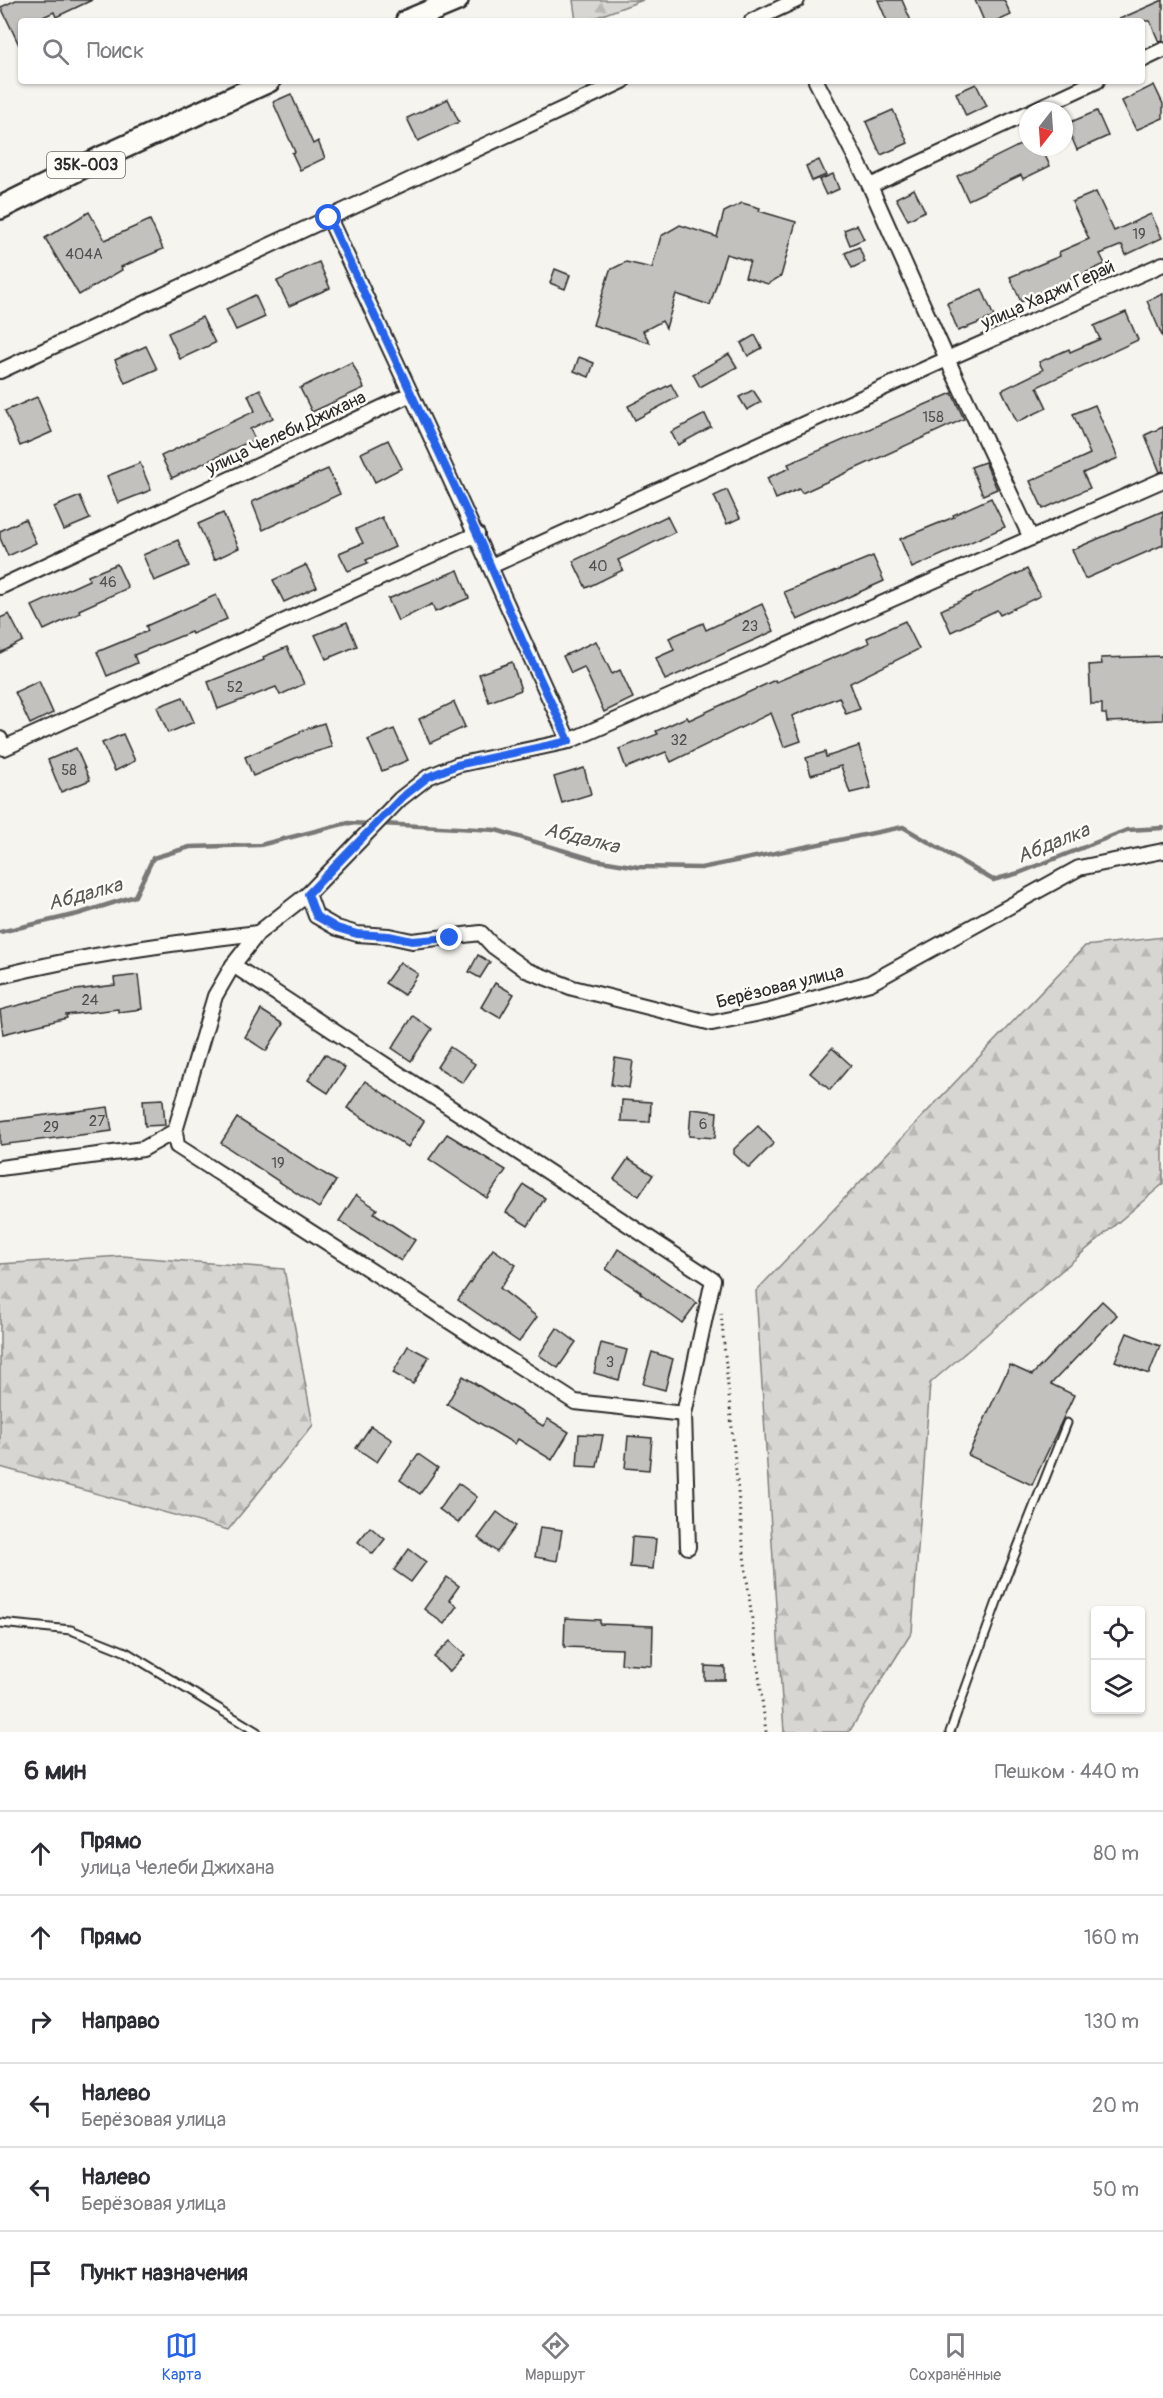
<!DOCTYPE html>
<html lang="ru">
<head>
<meta charset="utf-8">
<style>
  :root { --surface:#fff; --page:#f7f7f7; --text:#2b2b33; --muted:#7c7c81; --line:#e1e1e2; --accent:#2563eb }
  body { margin:0; font-family:Pangolin,sans-serif; background:var(--page); color:var(--text) }
  .controls { position:absolute; right:18px; bottom:18px; display:grid; overflow:hidden; border-radius:6px; box-shadow:0 2px 4px #0004 }
  .controls button { width:54px; height:54px; display:grid; place-items:center; padding:0; border:0; border-bottom:2px solid var(--line); background:var(--surface); color:var(--text); font:30px sans-serif }
  .compass { position:absolute; left:1019px; top:102px; width:54px; height:54px; border-radius:50%; background:var(--surface); box-shadow:0 2px 4px #0004; rotate:197deg }
  .stop { position:absolute; width:18px; height:18px; margin:-14px; border:4px solid #2563eb; border-radius:50%; background:#fff }
  .stop.end { background:#2563eb; border-color:#fff; box-shadow:0 2px 6px #0008 }
  .list { margin:0; padding:0; list-style:none }
  h2 { display:flex; justify-content:space-between; align-items:center; height:78px; margin:0; padding:0 24px; font-size:26px }
  h2 small { font-size:20px; font-weight:400; color:var(--muted) }
  .list li { display:grid; grid-template-columns:39px 1fr auto; gap:18px; align-items:center; box-sizing:border-box; height:84px; padding:0 24px; border-top:2px solid var(--line) }
  .list b { display:block; font-size:22px; white-space:nowrap }
  .list p { margin:0; font-size:20px; white-space:nowrap; color:var(--muted) }
  .list em { font-size:20px; font-style:normal; color:var(--muted) }
  .icon { flex:none; width:33px; height:33px; fill:none; stroke:currentColor; stroke-width:2; stroke-linecap:round; stroke-linejoin:round }
  .map { position:relative; flex:none; width:1163px; height:1732px; overflow:hidden }
  .search { position:absolute; background:var(--surface); box-shadow:0 2px 4px #0004; left:18px; right:18px; top:18px; height:66px; display:flex; align-items:center; gap:15px; box-sizing:border-box; padding:0 21px; border-radius:6px; color:var(--muted); font-size:22px }
  .sheet { height:582px; background:var(--surface) }
  nav { display:flex; justify-content:space-around; align-items:center; box-sizing:border-box; height:84px; border-top:2px solid var(--line); background:var(--surface); font-size:16px; color:var(--muted) }
  nav a { display:grid; justify-items:center; gap:3px }
  nav .on { color:var(--accent) }
  .map>svg:first-child { display:block }
  .forest { fill:url(#forest-firs); stroke:#81807e; stroke-width:1.5 }
  .lines { fill:none; stroke-linecap:round; stroke-linejoin:round }
  .stream { stroke:#797877; stroke-width:4.5 }
  .building { fill:#c2c1be; stroke:#2b2b2b; stroke-width:1.5 }
  .service-casing { stroke:#2b2b2b; stroke-width:11 }
  .minor-casing { stroke:#2b2b2b; stroke-width:18 }
  .primary-casing { stroke:#2b2b2b; stroke-width:26 }
  .path { stroke:#2b2b2b; stroke-width:3; stroke-dasharray:1.5 4.5; stroke-linecap:butt }
  .service { stroke:#fdfcf7; stroke-width:7 }
  .minor { stroke:#fdfcf7; stroke-width:14 }
  .primary { stroke:#fdfcf7; stroke-width:21 }
  .route { stroke:#2563eb; stroke-width:8 }
  .labels { text-anchor:middle; dominant-baseline:central; stroke-width:5; stroke-linejoin:round; paint-order:stroke }
  .number-label { font-size:15px; fill:#515050 }
  .shield { fill:#fdfcf7; stroke:#6a6a68; stroke-width:1.5 }
  .shield-label { font-size:16px; font-weight:bold; fill:#2b2b2b }
  .street-label { font-size:18px; fill:#2b2b2b; stroke:#fdfcf7 }
  .water-label { font-size:20px; font-style:italic; fill:#585857; stroke:#fdfcf7 }
</style>
</head>
<body>
<div class="map">
<svg width="1163" height="1732" viewBox="0 0 1163 1732">
  <defs>
    <pattern id="forest-firs" width="22" height="20" patternUnits="userSpaceOnUse" patternTransform="scale(1.5)"><rect width="22" height="20" fill="#d7d6d2"/><path d="M5 1l3.5 6h-7zM16 11l3.5 6h-7z" fill="#b9b8b4"/></pattern>
  </defs>
  <rect width="100%" height="100%" fill="#f5f4ef"/>
  <filter id="ink" filterUnits="userSpaceOnUse"><feTurbulence type="fractalNoise" baseFrequency=".0167" numOctaves="2"/><feDisplacementMap in="SourceGraphic" scale="12" xChannelSelector="R" yChannelSelector="G"/><feConvolveMatrix kernelMatrix="1 2 1 2 8 2 1 2 1" color-interpolation-filters="sRGB"/></filter>
  <g filter="url(#ink)">
    <g class="forest">
      <path d="M573 0H643L586 21H576Z"/>
      <path d="M1163 937V1184L930 1383 912 1632 849 1732H784L756 1291 1085 946Z"/>
      <path d="M122 1256 284 1269 313 1425 228 1530 0 1467V1264Z"/>
    </g>
    <g class="lines">
      <g class="stream">
        <path d="M381 824 496 830 595 860 638 867 701 868 903 827 993 880 1019 873 1127 830 1163 828"/>
        <path d="M0 932 78 914 135 896 153 858 190 847 260 845 347 823 372 824"/>
      </g>
    </g>
    <g class="building">
      <path d="M16 0H92L56 17 54 12 34 21H21V49L1 7Z"/>
      <path d="M878 0H902L911 21H887Z"/>
      <path d="M975 0H1004L1011 15 998 21H984Z"/>
      <path d="M1163 0V41L1159 42 1150 21H1115Z"/>
      <path d="M976 84 987 106 966 116 956 93Z"/>
      <path d="M1154 85 1163 104V118L1136 130 1122 101Z"/>
      <path d="M291 94 313 144 318 141 325 158 300 170 292 153 295 152 273 102Z"/>
      <path d="M448 99 459 122 418 141 407 118Z"/>
      <path d="M893 110 908 143 881 155 866 122Z"/>
      <path d="M1097 111 1108 136 1077 150 1066 124Z"/>
      <path d="M1028 141V147H1041L1050 166 1023 179 1021 175 968 200 957 176Z"/>
      <path d="M819 160 826 175 812 181 806 166Z"/>
      <path d="M833 174 839 189 826 195 819 180Z"/>
      <path d="M914 189 925 211 908 220 896 198Z"/>
      <path d="M1096 192 1114 231 1151 214 1162 238 1126 255 1122 245 1100 254 1105 264 1021 302 1010 277 1060 256 1059 252 1089 239 1072 202Z"/>
      <path d="M742 203 760 208 759 211 796 222 781 276 768 284 745 277 750 261 726 254 710 305 676 294 666 328 662 321 643 331 650 343 593 325 610 270 626 262 652 268 661 236 680 225 717 237 724 212Z"/>
      <path d="M89 212 105 240 150 220 163 249 121 267 122 270 79 295 45 238Z"/>
      <path d="M857 225 864 239 850 245 844 230Z"/>
      <path d="M859 247 865 262 852 268 845 253Z"/>
      <path d="M319 262 330 288 289 306 277 281Z"/>
      <path d="M555 269 570 275 565 289 550 283Z"/>
      <path d="M982 289 994 317 958 331 947 303Z"/>
      <path d="M1163 294V338L1147 301Z"/>
      <path d="M255 295 265 317 236 330 226 309Z"/>
      <path d="M1126 312 1138 340 1037 387 1047 408 1017 422 1002 390 1043 370 1039 362 1069 349 1070 352 1100 339 1094 326Z"/>
      <path d="M202 317 215 343 180 359 168 333Z"/>
      <path d="M755 335 762 348 748 356 741 343Z"/>
      <path d="M146 346 157 369 125 383 115 360Z"/>
      <path d="M729 354 737 367 700 387 693 374Z"/>
      <path d="M579 357 594 363 589 377 574 371Z"/>
      <path d="M352 362 364 388 312 412 300 388Z"/>
      <path d="M671 384 678 397 635 420 628 406Z"/>
      <path d="M260 389 273 418 250 429 255 439 172 478 161 456 255 411 248 395Z"/>
      <path d="M753 390 761 402 747 410 739 397Z"/>
      <path d="M952 393 964 419 802 493 799 489 776 499 767 478 790 468 788 464Z"/>
      <path d="M37 397 52 432 20 446 5 411Z"/>
      <path d="M1095 405 1118 458 1083 473 1090 488 1043 509 1030 481 1090 454 1073 414Z"/>
      <path d="M705 414 711 427 678 445 671 432Z"/>
      <path d="M1163 427V471L1160 472 1145 435Z"/>
      <path d="M388 440 402 468 375 482 361 453Z"/>
      <path d="M985 462 997 489 983 495 971 467Z"/>
      <path d="M140 463 151 490 118 503 107 476Z"/>
      <path d="M328 469 340 494 263 530 252 502Z"/>
      <path d="M727 490 740 518 727 524 714 496Z"/>
      <path d="M80 496 90 519 64 530 54 507Z"/>
      <path d="M991 498 1005 527 912 568 900 539 954 517 953 515Z"/>
      <path d="M1163 511V545L1085 579 1072 550Z"/>
      <path d="M223 513 239 548 214 560 198 524Z"/>
      <path d="M667 516 675 532 618 560 623 570 586 588 573 561Z"/>
      <path d="M382 517 395 547 366 560 368 563 348 571 339 553 363 543 356 529Z"/>
      <path d="M25 519 36 543 8 556 0 538V531Z"/>
      <path d="M178 540 189 566 154 581 143 555Z"/>
      <path d="M873 556 884 581 797 620 784 592Z"/>
      <path d="M117 564 128 588 79 610 80 613 44 630 32 606 89 580 88 576Z"/>
      <path d="M306 565 317 587 284 602 273 580Z"/>
      <path d="M1027 569 1040 596 1000 615 997 610 951 632 941 610Z"/>
      <path d="M458 570 469 598 435 612 432 604 398 621 388 599Z"/>
      <path d="M216 595 227 619 192 634 191 632 134 655 137 663 107 676 97 652 148 631 146 626Z"/>
      <path d="M762 604 774 631 665 680 656 658 674 650 669 638 703 623 706 630Z"/>
      <path d="M9 614 23 641 0 653V618Z"/>
      <path d="M905 621 919 649 850 683 860 709 846 714 839 697 792 716 801 741 784 747 771 713 671 762 666 752 626 768 619 749 658 734 656 731 687 717 689 720 775 680 776 682 869 643 867 638Z"/>
      <path d="M347 622 357 646 326 659 315 635Z"/>
      <path d="M596 641 612 674 620 670 633 698 604 712 584 667 571 673 563 656Z"/>
      <path d="M287 647 304 684 280 695 276 687 218 709 208 682 264 660 263 657Z"/>
      <path d="M1163 656V720L1107 722 1106 714H1102V704H1091L1089 665 1102 664 1101 658Z"/>
      <path d="M512 662 521 690 489 702 479 674Z"/>
      <path d="M39 681 53 713 30 724 15 692Z"/>
      <path d="M183 697 194 722 168 733 157 707Z"/>
      <path d="M454 702 465 727 430 743 419 719Z"/>
      <path d="M324 723 332 747 298 757 253 776 245 757 300 733V731Z"/>
      <path d="M394 729 408 760 382 771 368 740Z"/>
      <path d="M123 734 135 761 115 771 102 743Z"/>
      <path d="M859 746 871 788 850 793 841 766 811 775 806 758 825 752 826 757Z"/>
      <path d="M76 748 90 780 61 792 48 760Z"/>
      <path d="M584 768 591 794 562 803 554 777Z"/>
      <path d="M478 955 490 962 480 978 469 972Z"/>
      <path d="M400 962 418 974 404 995 385 983Z"/>
      <path d="M138 975 142 1009 118 1012V1009L66 1015 67 1018 3 1034 0 1010 76 990 115 985 114 978Z"/>
      <path d="M495 983 514 994 500 1018 481 1007Z"/>
      <path d="M261 1010 283 1024 266 1051 245 1037Z"/>
      <path d="M413 1016 432 1029 411 1061 392 1048Z"/>
      <path d="M450 1047 475 1064 463 1083 437 1067Z"/>
      <path d="M832 1048 851 1065 830 1090 810 1073Z"/>
      <path d="M325 1054 345 1068 328 1093 308 1080Z"/>
      <path d="M615 1058 633 1061 629 1088 611 1085Z"/>
      <path d="M365 1081 424 1121 408 1147 347 1108Z"/>
      <path d="M163 1099 165 1125 145 1126 143 1100Z"/>
      <path d="M622 1100 651 1102 650 1122 621 1121Z"/>
      <path d="M108 1107 112 1131 0 1145V1121Z"/>
      <path d="M691 1109 717 1112 715 1138 689 1136Z"/>
      <path d="M237 1118 336 1181 319 1208 221 1143Z"/>
      <path d="M758 1126 774 1143 749 1168 734 1154V1149Z"/>
      <path d="M447 1134 506 1170 487 1198 429 1159Z"/>
      <path d="M628 1159 653 1175 639 1196 614 1179Z"/>
      <path d="M524 1185 545 1198 528 1226 506 1212Z"/>
      <path d="M356 1195 377 1209 374 1213 415 1240 401 1261 339 1221Z"/>
      <path d="M493 1249 516 1265 500 1288 537 1317 519 1342 458 1300Z"/>
      <path d="M618 1249 697 1303 682 1323 640 1293 641 1292 606 1269Z"/>
      <path d="M1102 1301 1117 1315 1051 1384 1074 1395 1032 1485 968 1455 1010 1365 1032 1375Z"/>
      <path d="M557 1328 576 1342 558 1368 539 1355Z"/>
      <path d="M1127 1333 1160 1346 1149 1374 1115 1361Z"/>
      <path d="M601 1343 627 1350 619 1380 594 1373Z"/>
      <path d="M408 1346 429 1357 413 1384 393 1373Z"/>
      <path d="M652 1352 673 1359 665 1390 643 1384Z"/>
      <path d="M463 1376 543 1426 548 1419 569 1432 552 1460 518 1439 515 1444 447 1404Z"/>
      <path d="M371 1426 392 1440 377 1462 356 1448Z"/>
      <path d="M579 1434 603 1435 597 1467 577 1466Z"/>
      <path d="M628 1436 652 1438 649 1470 625 1468Z"/>
      <path d="M418 1454 438 1468 420 1494 400 1480Z"/>
      <path d="M458 1483 477 1497 458 1523 439 1509Z"/>
      <path d="M497 1512 516 1526 497 1552 478 1538Z"/>
      <path d="M370 1527 385 1539 373 1554 358 1542Z"/>
      <path d="M540 1527 562 1530 557 1561 535 1557Z"/>
      <path d="M632 1537 656 1539 653 1569 630 1567Z"/>
      <path d="M409 1549 426 1562 411 1582 394 1570Z"/>
      <path d="M447 1577 459 1586 449 1600 457 1606 444 1624 424 1609Z"/>
      <path d="M565 1618 600 1620V1624L653 1626 652 1666 621 1664 622 1649 564 1647Z"/>
      <path d="M450 1641 465 1655 449 1672 434 1657Z"/>
      <path d="M705 1666 725 1667V1680H705Z"/>
    </g>
    <g class="lines">
      <g class="service-casing">
        <g id="service">
          <path d="M0 1623 71 1630 126 1652 257 1732"/>
          <path d="M950 1732 1004 1582 1067 1423"/>
        </g>
      </g>
      <g class="minor-casing">
        <g id="minor">
          <path d="M752 21 797 0"/>
          <path d="M1142 60 1163 50"/>
          <path d="M816 81 870 186 947 359 1031 538"/>
          <path d="M1032 111 1097 81"/>
          <path d="M870 186 1028 113"/>
          <path d="M0 371 623 81"/>
          <path d="M411 394C465 509 516 626 569 741"/>
          <path d="M491 566 947 359 1163 264"/>
          <path d="M0 587 411 394 329 218"/>
          <path d="M0 739 4 748 477 534"/>
          <path d="M308 894 316 916 337 928 357 934 389 936 412 941 481 933 493 946 526 970 573 988 712 1023 770 1011 870 983 1079 868 1163 851"/>
          <path d="M233 965 713 1280 684 1414 688 1547"/>
          <path d="M0 976C85 955 171 943 258 933"/>
          <path d="M175 1131 215 996 233 965 258 933 308 894 400 799 428 777 457 765 569 741 1163 480"/>
          <path d="M0 1168 143 1149 175 1131 177 1146 575 1402 684 1414"/>
        </g>
      </g>
      <g class="primary-casing">
        <g id="primary">
          <path d="M407 21 457 0"/>
          <path d="M0 208 105 156 269 81"/>
        </g>
      </g>
      <path class="path" d="M721 1313 744 1555 766 1732"/>
      <use href="#service" class="service"/>
      <use href="#minor" class="minor"/>
      <use href="#primary" class="primary"/>
    </g>
  </g>
  <g class="lines" filter="url(#ink)">
    <path class="route" d="M329 218 477 534 523 642 569 741 457 765 428 777 400 799 308 894 316 916 337 928 357 934 389 936 412 941 450 938"/>
  </g>
  <g class="labels">
    <g class="number-label">
      <text x="1139" y="234">19</text>
      <text x="84" y="254">404А</text>
      <text x="933" y="417">158</text>
      <text x="598" y="566">40</text>
      <text x="108" y="582">46</text>
      <text x="750" y="626">23</text>
      <text x="235" y="687">52</text>
      <text x="679" y="740">32</text>
      <text x="69" y="770">58</text>
      <text x="90" y="1000">24</text>
      <text x="97" y="1121">27</text>
      <text x="703" y="1124">6</text>
      <text x="51" y="1127">29</text>
      <text x="278" y="1163">19</text>
      <text x="610" y="1362">3</text>
    </g>
    <rect class="shield" x="47" y="152" width="78" height="26" rx="4.5"/>
    <g class="shield-label">
      <text x="86" y="165">35К-003</text>
    </g>
    <g class="street-label">
      <text transform="translate(1048 295) rotate(-24)">улица Хаджи Герай</text>
      <text transform="translate(286 433) rotate(-25)">улица Челеби Джихана</text>
      <text transform="translate(780 987) rotate(-14)">Берёзовая улица</text>
    </g>
    <g class="water-label">
      <text transform="translate(582 838) rotate(14)">Абдалка</text>
      <text transform="translate(1053 843) rotate(-22)">Абдалка</text>
      <text transform="translate(85 894) rotate(-15)">Абдалка</text>
    </g>
  </g>
</svg>
<div class="controls">
<button><svg class="icon" aria-label="locate" viewBox="0 0 24 24"><circle cx="12" cy="12" r="6"/><path d="M12 2v4M12 18v4M2 12h4M18 12h4"/></svg></button>
<button><svg class="icon" aria-label="layers" viewBox="0 0 24 24"><path d="M12 4l9 5-9 5-9-5zM3 14l9 5 9-5"/></svg></button>
</div>
<svg class="compass" viewBox="-18 -18 36 36"><path d="M0-13l5 13h-10z" fill="#e53935"/><path d="M0 13l5-13h-10z" fill="#7c7c81"/></svg>
<div class="stop" style="left:329px;top:218px"></div>
<div class="stop end" style="left:450px;top:938px"></div>
<div class="search"><svg class="icon" aria-label="search" viewBox="0 0 24 24"><circle cx="10" cy="10" r="6"/><path d="M15 15l6 6"/></svg>Поиск</div>
</div>
<section class="sheet">
<h2>6 мин<small>Пешком · 440 m</small></h2>
<ul class="list">
<li><svg class="icon" aria-label="ahead" viewBox="0 0 24 24"><path d="M12 20V5M6 11l6-6 6 6"/></svg><div><b>Прямо</b><p>улица Челеби Джихана</p></div><em>80 m</em></li>
<li><svg class="icon" aria-label="ahead" viewBox="0 0 24 24"><path d="M12 20V5M6 11l6-6 6 6"/></svg><div><b>Прямо</b></div><em>160 m</em></li>
<li><svg class="icon" aria-label="right" viewBox="0 0 24 24"><path d="M7 20v-9h11M14 6l5 5-5 5"/></svg><div><b>Направо</b></div><em>130 m</em></li>
<li><svg class="icon" aria-label="left" viewBox="0 0 24 24"><path d="M17 20v-9H6M10 6l-5 5 5 5"/></svg><div><b>Налево</b><p>Берёзовая улица</p></div><em>20 m</em></li>
<li><svg class="icon" aria-label="left" viewBox="0 0 24 24"><path d="M17 20v-9H6M10 6l-5 5 5 5"/></svg><div><b>Налево</b><p>Берёзовая улица</p></div><em>50 m</em></li>
<li><svg class="icon" aria-label="arrive" viewBox="0 0 24 24"><path d="M6 21V4h12l-3 4 3 4H6"/></svg><div><b>Пункт назначения</b></div></li>
</ul>
</section>
<nav>
<a class="on"><svg class="icon" aria-label="map" viewBox="0 0 24 24"><path d="M3 6l6-2 6 2 6-2v14l-6 2-6-2-6 2zM9 4v14M15 6v14"/></svg>Карта</a>
<a><svg class="icon" aria-label="directions" viewBox="0 0 24 24"><path d="M12 3l9 9-9 9-9-9zM9 14v-3h6M13 9l2 2-2 2"/></svg>Маршрут</a>
<a><svg class="icon" aria-label="saved" viewBox="0 0 24 24"><path d="M7 4h10v16l-5-4-5 4z"/></svg>Сохранённые</a>
</nav>
</body>
</html>
